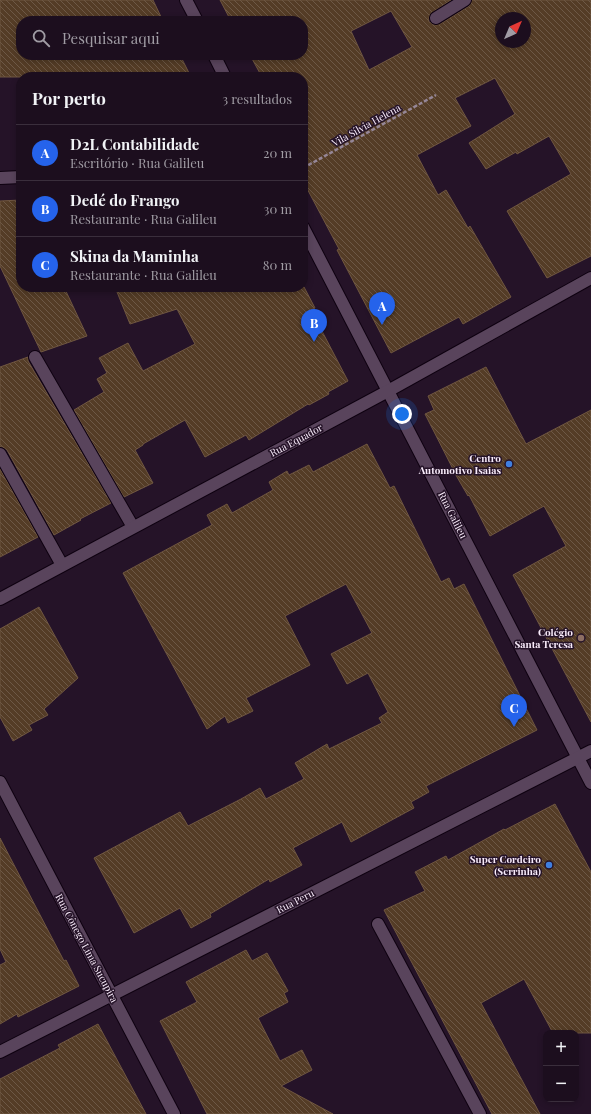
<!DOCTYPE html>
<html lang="pt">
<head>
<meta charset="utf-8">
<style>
  :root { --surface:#1c0e1e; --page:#251727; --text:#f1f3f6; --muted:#a09ca4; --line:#3a2e3c; --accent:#2563eb }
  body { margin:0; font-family:"Playfair Display",serif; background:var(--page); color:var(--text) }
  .controls { position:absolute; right:12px; bottom:12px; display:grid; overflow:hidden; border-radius:8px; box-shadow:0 2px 6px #0003 }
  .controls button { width:36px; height:36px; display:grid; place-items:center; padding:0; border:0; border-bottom:1px solid var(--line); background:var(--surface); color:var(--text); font:20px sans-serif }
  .compass { position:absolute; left:495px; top:12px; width:36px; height:36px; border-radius:50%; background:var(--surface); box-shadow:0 2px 6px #0003; rotate:44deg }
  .you { position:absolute; left:402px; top:414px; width:14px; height:14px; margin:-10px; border:3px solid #fff; border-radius:50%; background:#1a73e8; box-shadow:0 0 0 6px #1a73e833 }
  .badge { display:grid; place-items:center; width:26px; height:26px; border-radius:50%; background:var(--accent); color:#fff; font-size:13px; font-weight:700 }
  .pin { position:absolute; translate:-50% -33px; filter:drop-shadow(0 1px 2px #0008) }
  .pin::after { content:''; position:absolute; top:21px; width:14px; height:12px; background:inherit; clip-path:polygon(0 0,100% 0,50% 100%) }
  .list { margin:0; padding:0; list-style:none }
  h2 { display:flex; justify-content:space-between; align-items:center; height:52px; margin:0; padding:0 16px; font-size:17px }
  h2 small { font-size:13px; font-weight:400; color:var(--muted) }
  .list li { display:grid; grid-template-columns:26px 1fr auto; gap:12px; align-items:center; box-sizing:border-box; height:56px; padding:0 16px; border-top:1px solid var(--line) }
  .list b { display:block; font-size:15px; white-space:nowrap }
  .list p { margin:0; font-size:13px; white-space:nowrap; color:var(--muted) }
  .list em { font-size:13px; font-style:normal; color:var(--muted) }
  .icon { flex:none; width:22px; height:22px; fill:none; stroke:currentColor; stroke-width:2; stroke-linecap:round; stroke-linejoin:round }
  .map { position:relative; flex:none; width:591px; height:1114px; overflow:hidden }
  .search { position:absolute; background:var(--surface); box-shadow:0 2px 6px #0003; left:16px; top:16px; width:292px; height:44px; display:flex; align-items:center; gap:10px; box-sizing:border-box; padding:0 14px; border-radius:16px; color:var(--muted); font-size:15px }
  .panel { position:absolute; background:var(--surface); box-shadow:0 2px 6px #0003; left:16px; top:72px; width:292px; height:220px; border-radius:16px }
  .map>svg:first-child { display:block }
  .building { fill:url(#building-back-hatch); stroke:#6f5640; fill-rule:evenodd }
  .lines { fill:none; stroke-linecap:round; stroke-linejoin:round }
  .minor-casing { stroke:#0e0110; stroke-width:14 }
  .path { stroke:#958697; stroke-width:2.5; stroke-dasharray:4 2; stroke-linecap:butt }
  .minor { stroke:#59445c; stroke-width:12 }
  .shop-dot { fill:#3f7fe0; stroke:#251328; stroke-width:1.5 }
  .education-dot { fill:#8d6e63; stroke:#251328; stroke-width:1.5 }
  .labels { text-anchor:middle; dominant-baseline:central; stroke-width:3; stroke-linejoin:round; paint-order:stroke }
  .street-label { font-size:10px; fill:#f9ecfb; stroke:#251328 }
  .poi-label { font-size:10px; font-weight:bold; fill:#f9ecfb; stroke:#251328; text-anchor:end }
</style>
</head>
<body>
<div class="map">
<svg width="591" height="1114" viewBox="0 0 591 1114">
  <defs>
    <pattern id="building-back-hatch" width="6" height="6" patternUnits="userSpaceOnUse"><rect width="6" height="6" fill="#543c26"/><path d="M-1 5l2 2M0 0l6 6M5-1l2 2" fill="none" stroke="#6d5846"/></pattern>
  </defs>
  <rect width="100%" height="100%" fill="#251328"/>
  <g class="building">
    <path d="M0 0H153L163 21H21V55H180L191 77H0Z"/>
    <path d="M220 0H451L430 14 429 18V22L436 25 440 24 469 6 472 0H591V256L547 278 507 211 571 174 549 136 517 154 516 152 486 169 469 143 515 114 495 78 455 98 471 126 417 155 438 195 446 190 468 228 470 226 511 297 463 324 459 317 391 353 337 250 339 249 303 181V77H262L250 55H303V21H231ZM391 11 412 47 369 70 351 31ZM501 18H525V42H501Z"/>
    <path d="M21 200V287H64L87 336 41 352 0 266V201Z"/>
    <path d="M115 287H304L315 308 311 310 348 381 328 392 329 394 309 405 308 404 249 440 246 435 205 457 185 420 143 444V445L135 450 153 483 124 497 74 410 104 392 97 379 107 373 99 358 128 343 143 371 195 344 177 309 130 324Z"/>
    <path d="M28 357V361L111 503 80 519 81 520 54 535 7 450 3 447H0V367Z"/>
    <path d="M486 367 526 444 591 410V722L513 575 566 546 544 506 490 536 469 495 468 496 457 477 425 414 434 410 428 396Z"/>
    <path d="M367 444 390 488 394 486 441 582 449 578 454 589 464 584 537 730 426 786 429 792 411 802 414 808 351 842 342 822 293 848 302 865 270 882 269 879 210 914 211 917 191 928 180 908 134 933 94 858 180 812 188 826 241 799 260 788 266 799 304 779 295 763 327 744 329 749 382 723 379 718 388 712 368 673 347 684 331 654 372 633 346 584 285 616 310 665 246 698 253 711 228 723 225 716 207 729 123 573 212 525 207 515 227 504 232 513 273 490 269 482 287 471 289 475 309 465 313 472Z"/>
    <path d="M0 469 38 537 0 557Z"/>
    <path d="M39 607 78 678 44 709 48 715 29 725 32 730 13 741 0 717V629Z"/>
    <path d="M555 804 591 872V1033H553L524 979 481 1003 540 1114H492L384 910 425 891 415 872 446 856 448 860 504 829 505 830Z"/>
    <path d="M0 838 64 961 66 960 79 986 18 1017 17 1014 0 1024V965L6 962 0 949Z"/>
    <path d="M246 950 252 961 267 953 288 991 284 993 288 1002 258 1018 280 1061 302 1050 312 1070 281 1086 333 1114H207L160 1021 197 1002 186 982Z"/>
    <path d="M98 1024 146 1114H0V1079L60 1048 58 1045Z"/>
  </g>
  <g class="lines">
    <g class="minor-casing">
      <g id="minor">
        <path d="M186 0 197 21"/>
        <path d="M436 18 465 0"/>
        <path d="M214 55 225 77"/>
        <path d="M0 178 21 177"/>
        <path d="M303 227 591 783"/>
        <path d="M35 357 133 527"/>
        <path d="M0 454 62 565"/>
        <path d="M0 599 388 391 591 278"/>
        <path d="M0 782 174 1114"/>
        <path d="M378 924 480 1114"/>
        <path d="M0 1052 591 751"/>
      </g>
    </g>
    <path class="path" d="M303 168 436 95"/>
    <use href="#minor" class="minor"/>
  </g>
  <g class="shop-dot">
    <circle cx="509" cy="464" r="4"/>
    <circle cx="549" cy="865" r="4"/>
  </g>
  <circle class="education-dot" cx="581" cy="638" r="4"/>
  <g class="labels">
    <g class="street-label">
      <text transform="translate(366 125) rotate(-29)">Vila Sílvia Helena</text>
      <text transform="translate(296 440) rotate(-28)">Rua Equador</text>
      <text transform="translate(453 515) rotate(63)">Rua Galileu</text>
      <text transform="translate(295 901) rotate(-27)">Rua Peru</text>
      <text transform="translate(87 948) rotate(62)">Rua Cônego Lima Sucupira</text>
    </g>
    <g class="poi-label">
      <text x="501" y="458">Centro<tspan x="501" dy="12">Automotivo Isaias</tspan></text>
      <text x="573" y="632">Colégio<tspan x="573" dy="12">Santa Teresa</tspan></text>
      <text x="541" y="859">Super Cordeiro<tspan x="541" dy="12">(Serrinha)</tspan></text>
    </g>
  </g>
</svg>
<div class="controls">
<button>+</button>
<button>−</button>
</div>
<svg class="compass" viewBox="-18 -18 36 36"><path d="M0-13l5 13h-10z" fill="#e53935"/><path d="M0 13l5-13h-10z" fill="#a09ca4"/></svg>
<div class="you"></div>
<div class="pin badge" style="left:382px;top:325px">A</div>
<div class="pin badge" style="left:314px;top:342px">B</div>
<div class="pin badge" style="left:514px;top:727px">C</div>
<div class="search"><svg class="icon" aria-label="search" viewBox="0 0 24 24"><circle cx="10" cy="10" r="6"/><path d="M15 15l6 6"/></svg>Pesquisar aqui</div>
<section class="panel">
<h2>Por perto<small>3 resultados</small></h2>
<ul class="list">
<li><span class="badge">A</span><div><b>D2L Contabilidade</b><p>Escritório · Rua Galileu</p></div><em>20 m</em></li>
<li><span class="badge">B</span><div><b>Dedé do Frango</b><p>Restaurante · Rua Galileu</p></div><em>30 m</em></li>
<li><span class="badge">C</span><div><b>Skina da Maminha</b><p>Restaurante · Rua Galileu</p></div><em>80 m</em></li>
</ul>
</section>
</div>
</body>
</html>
